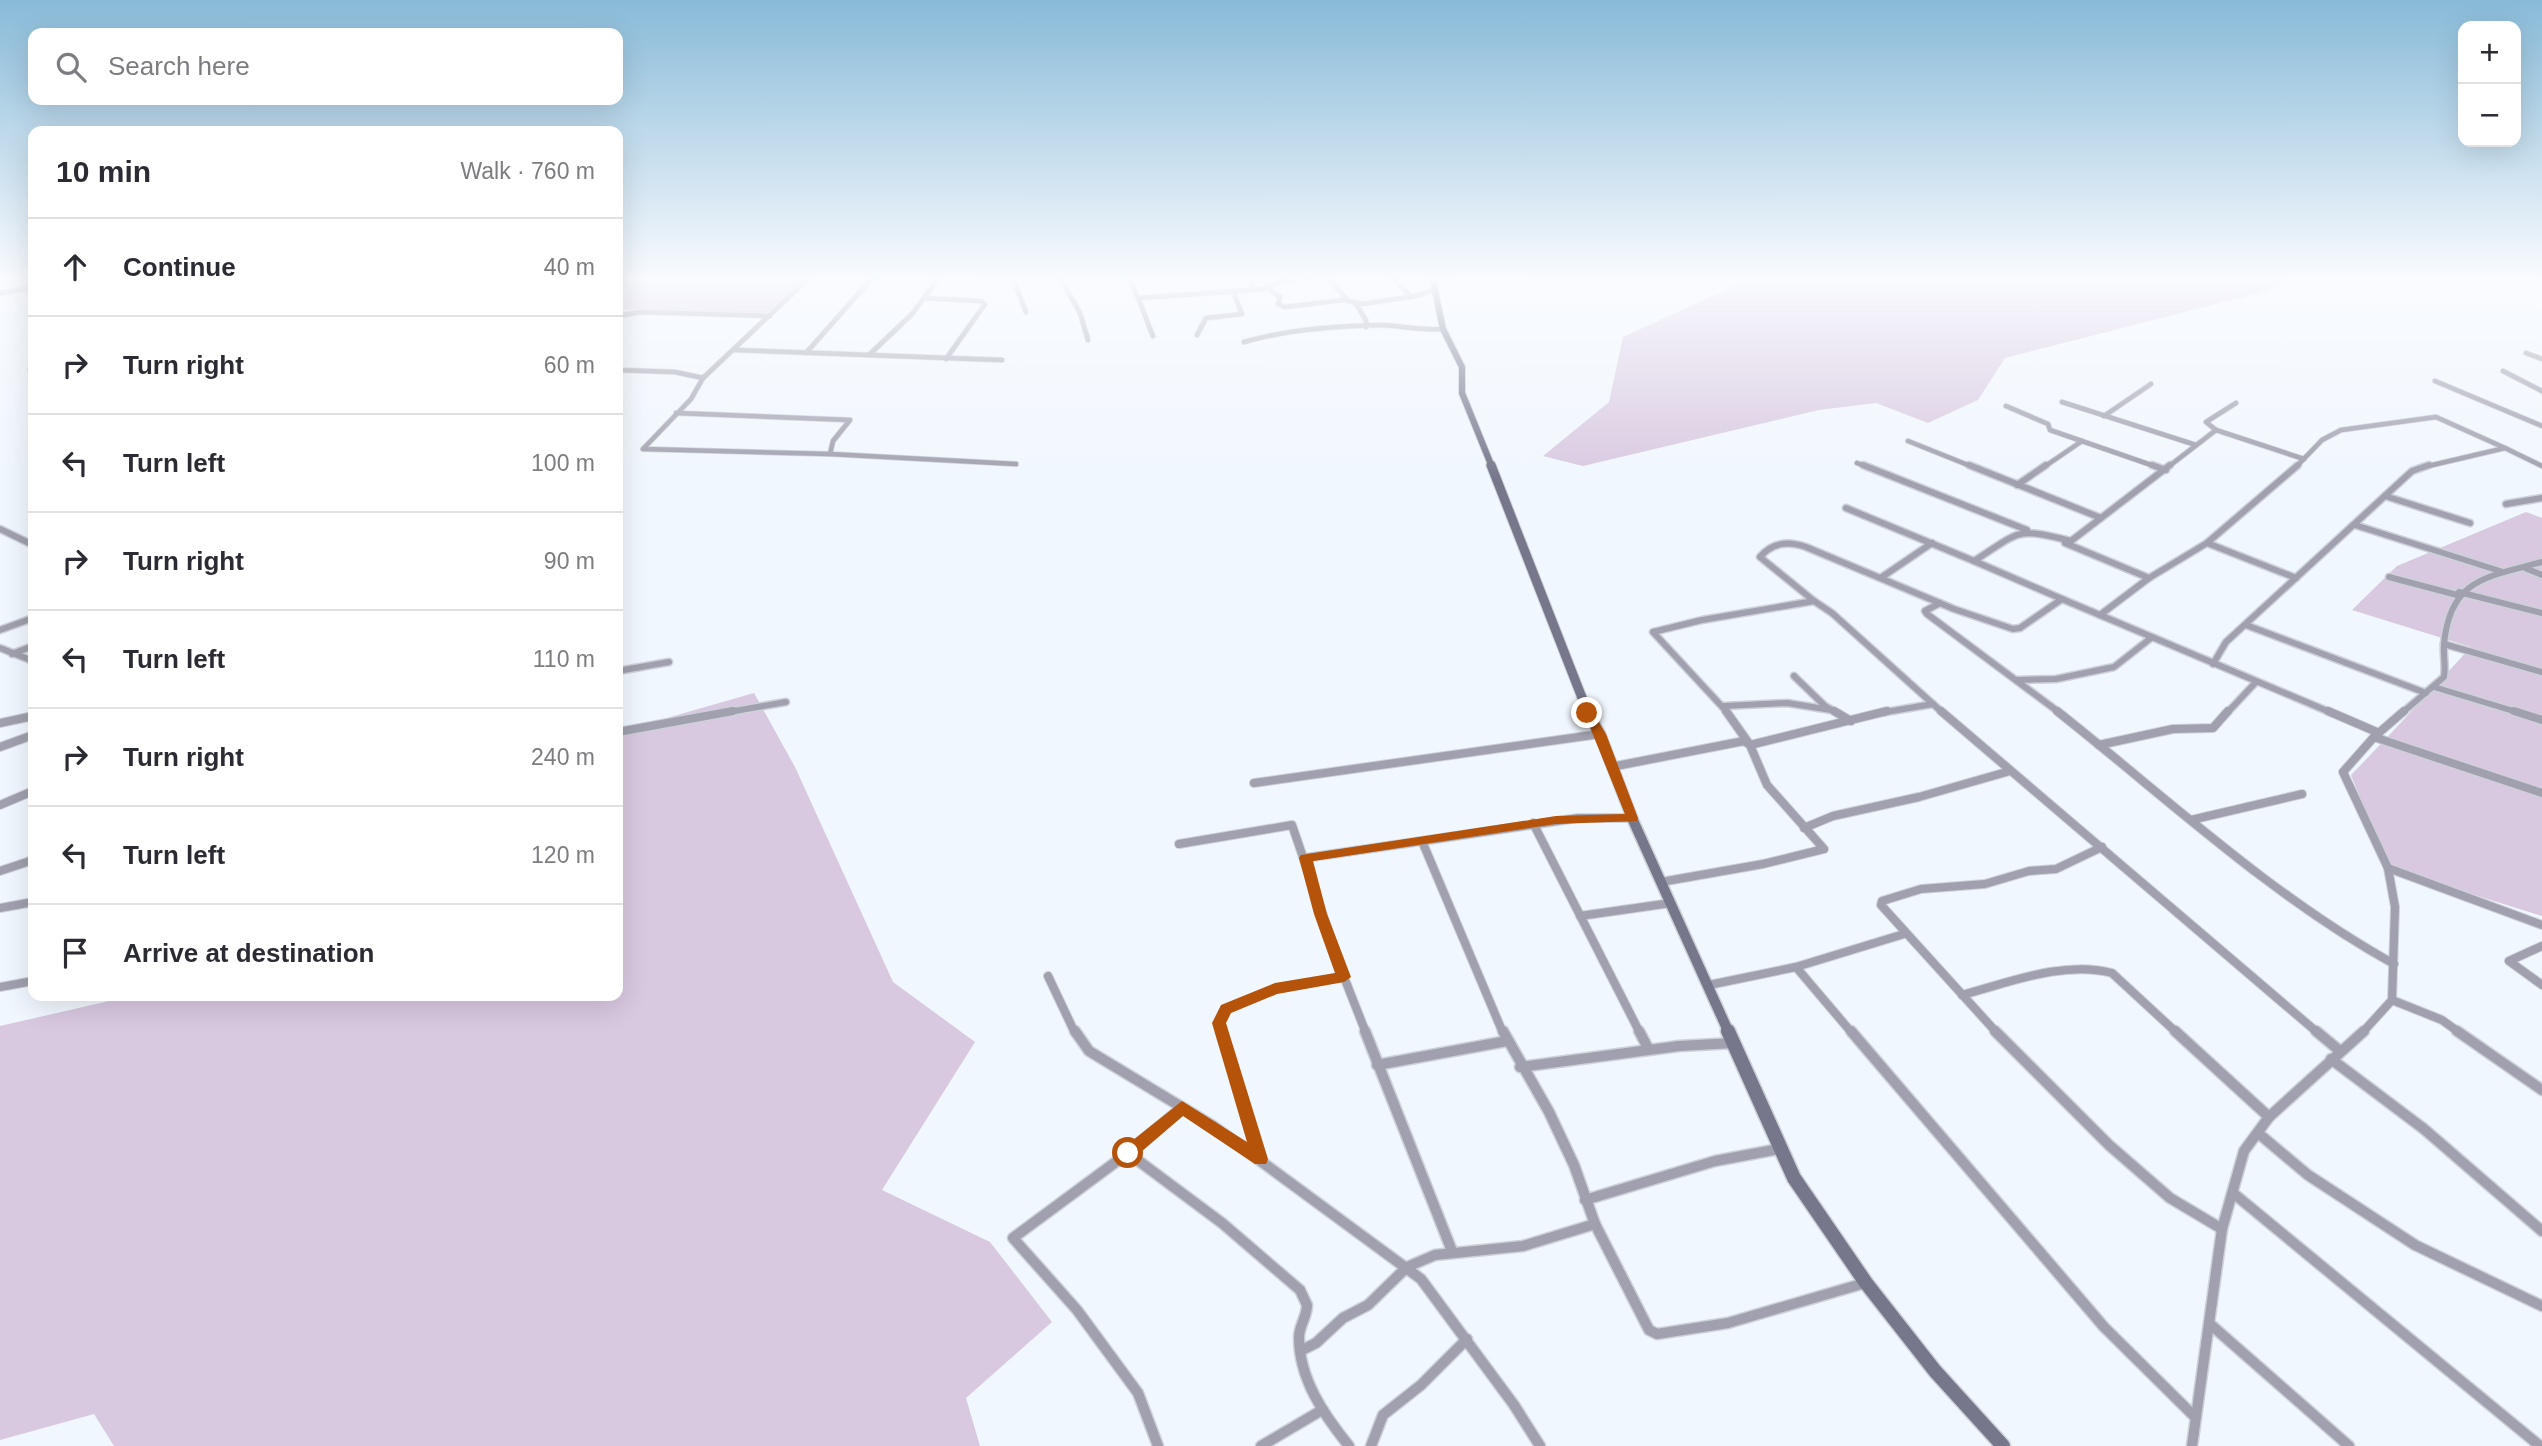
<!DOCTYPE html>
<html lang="en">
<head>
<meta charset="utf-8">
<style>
  :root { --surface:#fff; --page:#f7f7f7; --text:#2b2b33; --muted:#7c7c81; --line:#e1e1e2 }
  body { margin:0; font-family:Arial,sans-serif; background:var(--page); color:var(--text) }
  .controls { position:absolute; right:21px; top:21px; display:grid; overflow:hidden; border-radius:14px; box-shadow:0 7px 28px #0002 }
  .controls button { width:63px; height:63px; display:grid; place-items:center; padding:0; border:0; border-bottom:2px solid var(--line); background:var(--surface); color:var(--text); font:35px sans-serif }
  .stop { position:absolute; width:21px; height:21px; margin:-16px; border:5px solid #b45309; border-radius:50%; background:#fff }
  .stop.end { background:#b45309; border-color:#fff; box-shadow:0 2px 7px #0008 }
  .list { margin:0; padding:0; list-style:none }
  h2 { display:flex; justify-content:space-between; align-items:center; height:91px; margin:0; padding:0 28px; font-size:30px }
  h2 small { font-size:23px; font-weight:400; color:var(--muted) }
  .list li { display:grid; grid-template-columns:46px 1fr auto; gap:21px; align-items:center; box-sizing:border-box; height:98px; padding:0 28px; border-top:2px solid var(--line) }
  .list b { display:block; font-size:26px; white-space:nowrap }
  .list em { font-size:23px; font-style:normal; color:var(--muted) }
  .icon { flex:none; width:38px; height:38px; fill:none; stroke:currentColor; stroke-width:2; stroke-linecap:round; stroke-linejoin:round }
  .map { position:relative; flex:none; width:2542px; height:1446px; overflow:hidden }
  .search { position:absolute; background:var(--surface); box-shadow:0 7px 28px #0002; left:28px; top:28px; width:595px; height:77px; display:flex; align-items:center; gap:18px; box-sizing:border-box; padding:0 24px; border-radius:14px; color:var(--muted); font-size:26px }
  .panel { position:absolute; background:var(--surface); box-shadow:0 7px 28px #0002; left:28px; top:126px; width:595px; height:875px; border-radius:14px }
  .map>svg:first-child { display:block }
  .green { fill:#d8c8e0 }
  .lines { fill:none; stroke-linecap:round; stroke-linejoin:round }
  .minor-far3-casing { stroke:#cdd2d9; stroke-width:6 }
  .minor-far2-casing { stroke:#cdd2d9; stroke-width:9 }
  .minor-far1-casing { stroke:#cdd2d9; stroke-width:10 }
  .minor-casing { stroke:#cdd2d9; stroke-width:13 }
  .secondary-far3-casing { stroke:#cdd2d9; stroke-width:8 }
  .secondary-far2-casing { stroke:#cdd2d9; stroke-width:11 }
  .secondary-far1-casing { stroke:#cdd2d9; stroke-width:13 }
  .secondary-casing { stroke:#cdd2d9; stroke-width:17 }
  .minor-far3 { stroke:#a0a0ae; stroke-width:4.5 }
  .minor-far2 { stroke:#a0a0ae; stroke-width:6 }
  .minor-far1 { stroke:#a0a0ae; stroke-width:8 }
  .minor { stroke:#a0a0ae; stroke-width:10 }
  .secondary-far3 { stroke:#76778b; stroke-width:6 }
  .secondary-far2 { stroke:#76778b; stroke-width:9 }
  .secondary-far1 { stroke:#76778b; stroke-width:10 }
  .secondary { stroke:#76778b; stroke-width:14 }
  .route { fill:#b45309 }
</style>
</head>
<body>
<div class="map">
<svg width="2542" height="1446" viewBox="0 0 2542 1446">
  <rect width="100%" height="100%" fill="#f1f7fe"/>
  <g class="green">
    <path d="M618 276H806L768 314 618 309Z"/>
    <path d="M1756 276H2303L2255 294 2005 358 1978 400 1928 423 1876 403 1819 410 1583 466 1543 456 1609 402 1623 337Z"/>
    <path d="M2526 512 2542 518V916L2388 868 2351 775C2392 733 2431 690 2471 647L2352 610 2397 566Z"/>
    <path d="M754 693 795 767 893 982 975 1042 882 1190 990 1242 1052 1322 966 1398 980 1446H114L94 1414 0 1440V1026L131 996H618V732Z"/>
  </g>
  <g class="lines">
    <g class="minor-far3-casing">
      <g id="minor-far3">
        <path d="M811 276 703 378 691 399 643 449 830 454 1016 464"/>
        <path d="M983 276 1013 277"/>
        <path d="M1012 276 1026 312"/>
        <path d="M1059 276 1080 313 1088 340"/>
        <path d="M1127 276C1139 295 1144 315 1153 336"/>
        <path d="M1249 276 1253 289"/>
        <path d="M1325 276 1348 300"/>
        <path d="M1392 276 1411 297"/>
        <path d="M1433 278 1453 276"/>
        <path d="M31 288 33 276"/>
        <path d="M1267 288 1280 297 1278 304 1285 307 1343 300 1363 304 1420 295 1436 288"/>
        <path d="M0 293 33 288"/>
        <path d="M924 298 981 301 985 304 946 359"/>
        <path d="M1141 298 1263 289 1279 282 1317 276"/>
        <path d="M1356 304 1366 320V327"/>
        <path d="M618 316 640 312 770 316"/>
        <path d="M1197 335 1206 318 1242 314 1233 291"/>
        <path d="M1244 342C1285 330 1335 326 1378 325 1400 325 1421 331 1443 329"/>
        <path d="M735 350 1002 360"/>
        <path d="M806 353 874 276"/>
        <path d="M2526 353 2542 359"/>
        <path d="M869 355 912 314 940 276"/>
        <path d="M33 359 30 370 33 373"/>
        <path d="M618 370 675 372 703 378"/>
        <path d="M2503 371 2542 391"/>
        <path d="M2435 381 2542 426"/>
        <path d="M2062 402 2196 445"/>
        <path d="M2006 406 2048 424 2050 430 2157 467"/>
        <path d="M676 413 850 420 833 441 830 454"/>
        <path d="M2104 416 2151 384"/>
        <path d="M2216 430 2206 422 2236 403"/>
        <path d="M1908 441 1973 467"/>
        <path d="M1857 463 1867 467"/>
        <path d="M2044 467 2082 441"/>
        <path d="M2168 467 2216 430 2304 459"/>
        <path d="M2296 467 2322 440 2341 430 2436 417 2505 448"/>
        <path d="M2424 467 2505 448 2542 466"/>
      </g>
    </g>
    <g class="minor-far2-casing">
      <g id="minor-far2">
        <path d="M1863 465 2027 530"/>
        <path d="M1969 465 2101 518"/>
        <path d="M2152 465 2166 470"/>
        <path d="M2017 485 2046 465"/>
        <path d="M2385 496 2470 523"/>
        <path d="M2506 504 2542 498"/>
        <path d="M1846 508 1974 561"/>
        <path d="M2355 525 2503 572"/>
        <path d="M0 529 33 545"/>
        <path d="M2065 543 2149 578 2207 543"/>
        <path d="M2525 568 2542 575"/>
        <path d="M1882 577 1932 543"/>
        <path d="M2389 577 2457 595"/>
        <path d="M2296 578 2207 543 2298 465"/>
        <path d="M2459 592 2542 613"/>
        <path d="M2062 599 1974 561C2021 531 2015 527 2071 541L2170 465"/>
        <path d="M1814 601 1832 613 1943 713"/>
        <path d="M1940 603 1925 611 1927 614 2060 713"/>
        <path d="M2100 615 2149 578"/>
        <path d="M2246 625 2426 693"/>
        <path d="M0 630 33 618"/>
        <path d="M2444 644 2542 672"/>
        <path d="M0 648 33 661"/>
        <path d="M12 654 33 646"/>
        <path d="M2213 664 2226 642 2412 471 2429 465"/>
        <path d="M618 671 669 662"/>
        <path d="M1794 676 1825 706 1837 713"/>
        <path d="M2017 680 2056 679 2114 667 2151 638"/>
        <path d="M2434 687 2520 713"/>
        <path d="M1724 706 1787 703 1831 710"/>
        <path d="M723 713 786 702"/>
        <path d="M1728 713 1653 632 1702 620 1814 601 1760 557C1773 542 1788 541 1806 547L1954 609 2013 629 2020 628 2062 599 2332 713"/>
        <path d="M1880 713 1933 704"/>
        <path d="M2227 713 2256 682"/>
        <path d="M2402 713 2444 677C2446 666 2443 655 2444 644 2450 578 2488 577 2542 562"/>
      </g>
    </g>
    <g class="minor-far1-casing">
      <g id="minor-far1">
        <path d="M1834 711 1851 721"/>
        <path d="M1941 711 2318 1033"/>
        <path d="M2057 711C2167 798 2271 896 2394 964"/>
        <path d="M2328 711 2379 733"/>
        <path d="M2514 711 2542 720"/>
        <path d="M0 723 33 716"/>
        <path d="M618 732 733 711"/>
        <path d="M2374 737 2542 793"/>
        <path d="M2099 745 2173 729 2213 728 2228 711"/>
        <path d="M0 747 33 735"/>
        <path d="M1611 767 1744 741 1750 745 1887 711"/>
        <path d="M1254 783 1600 734"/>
        <path d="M0 805 33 791"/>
        <path d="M2191 820 2302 794"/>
        <path d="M1533 823 1640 1033"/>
        <path d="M1804 828 1833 816 1919 797 2010 771"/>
        <path d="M1179 844 1292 825 1344 977"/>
        <path d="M1305 858 1422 841"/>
        <path d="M2388 868 2542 925"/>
        <path d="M0 871 33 860"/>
        <path d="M1661 882 1763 864 1824 849 1767 785 1750 745 1726 711"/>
        <path d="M0 908 33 902"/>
        <path d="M1580 916 1671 903"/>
        <path d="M2542 946 2509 961 2542 985"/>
        <path d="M1796 967 1852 1033"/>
        <path d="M1048 976 1075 1033"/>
        <path d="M1709 985 1796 967 1904 934"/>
        <path d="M0 987 33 981"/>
        <path d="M1962 995C2008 983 2064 960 2112 973L2177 1033"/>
        <path d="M2392 1000 2442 1020 2460 1033"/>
        <path d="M1222 1033 1219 1023 1226 1009 1275 989 1344 977 1366 1033"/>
        <path d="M1503 1033 1422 841 1578 818H1632"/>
        <path d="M1997 1033 1881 905 1882 901 1921 889 1985 884 2029 871 2056 869 2102 847"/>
        <path d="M2362 1033 2392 1000 2395 907 2388 868 2343 772 2374 737 2404 711"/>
      </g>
    </g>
    <g class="minor-casing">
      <g id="minor">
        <path d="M1075 1031 1089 1051 1213 1126 1421 1279 1514 1405 1540 1446"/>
        <path d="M1221 1031 1260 1158"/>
        <path d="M1365 1031 1452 1251"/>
        <path d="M1503 1031 1549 1112 1574 1165 1595 1224 1649 1330 1657 1334 1728 1323 1865 1283"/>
        <path d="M1639 1031 1648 1048"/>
        <path d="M1851 1031 2104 1327 2195 1417"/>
        <path d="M1995 1031 2109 1145 2170 1198 2222 1229"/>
        <path d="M2175 1031 2269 1117"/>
        <path d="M2316 1031 2340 1051"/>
        <path d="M2457 1031 2542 1090"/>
        <path d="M2331 1059 2424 1129 2542 1231"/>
        <path d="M1377 1065 1507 1041"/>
        <path d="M1520 1067 1679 1046 1734 1043"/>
        <path d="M2258 1133 2308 1175 2415 1245 2542 1306"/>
        <path d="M1128 1153 1222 1223 1300 1290 1307 1305C1307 1317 1299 1326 1299 1337 1299 1379 1324 1415 1349 1446"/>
        <path d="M2233 1193 2540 1446"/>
        <path d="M1585 1200 1715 1161 1779 1149"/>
        <path d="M2210 1324 2349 1446"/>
        <path d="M1302 1350 1316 1343 1343 1318 1368 1305 1407 1267 1435 1255 1523 1246 1595 1224"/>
        <path d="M1158 1446 1138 1393 1077 1310 1013 1238 1128 1153 1182 1108"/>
        <path d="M1261 1446 1322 1410"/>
        <path d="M1371 1446 1383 1415 1421 1385 1467 1339"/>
        <path d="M2192 1446 2222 1229 2244 1151 2269 1117 2364 1031"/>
      </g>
    </g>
    <g class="secondary-far3-casing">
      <path id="secondary-far3" d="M1432 276 1443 329 1462 367V393L1492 467"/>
    </g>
    <g class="secondary-far2-casing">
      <path id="secondary-far2" d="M1491 465 1588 713"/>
    </g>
    <g class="secondary-far1-casing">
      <path id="secondary-far1" d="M1587 711 1600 734 1632 818 1729 1033"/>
    </g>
    <g class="secondary-casing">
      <path id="secondary" d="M1728 1031 1794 1178 1866 1283 1935 1371 2003 1446"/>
    </g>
    <use href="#minor-far3" class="minor-far3"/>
    <use href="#minor-far2" class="minor-far2"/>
    <use href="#minor-far1" class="minor-far1"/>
    <use href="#minor" class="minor"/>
    <use href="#secondary-far3" class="secondary-far3"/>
    <use href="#secondary-far2" class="secondary-far2"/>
    <use href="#secondary-far1" class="secondary-far1"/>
    <use href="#secondary" class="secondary"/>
  </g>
  <linearGradient id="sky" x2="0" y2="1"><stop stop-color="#88bad8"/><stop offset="0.58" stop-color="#f9fbff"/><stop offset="1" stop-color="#f9fbff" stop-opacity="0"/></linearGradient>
  <rect width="2542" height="479" fill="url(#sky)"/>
  <path class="route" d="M1583 710H1591L1606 734 1638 818 1637 821 1556 824 1313 861 1327 914 1351 977 1344 982 1277 994 1231 1013 1226 1023 1268 1159 1266 1164H1255L1183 1116 1134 1158H1123V1148L1182 1101 1247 1142 1212 1023 1221 1005 1275 983 1335 973 1314 914 1299 858 1301 855 1556 816 1625 814Z"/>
</svg>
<div class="controls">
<button>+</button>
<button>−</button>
</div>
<div class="stop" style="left:1128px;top:1153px"></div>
<div class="stop end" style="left:1587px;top:713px"></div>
<div class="search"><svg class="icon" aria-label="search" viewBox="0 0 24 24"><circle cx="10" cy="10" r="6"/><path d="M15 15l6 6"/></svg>Search here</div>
<section class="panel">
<h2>10 min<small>Walk · 760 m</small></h2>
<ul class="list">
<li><svg class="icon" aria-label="ahead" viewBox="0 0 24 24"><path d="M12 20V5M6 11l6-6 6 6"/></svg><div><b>Continue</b></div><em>40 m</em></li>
<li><svg class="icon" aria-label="right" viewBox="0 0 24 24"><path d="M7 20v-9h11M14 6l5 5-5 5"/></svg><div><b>Turn right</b></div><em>60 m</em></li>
<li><svg class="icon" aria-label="left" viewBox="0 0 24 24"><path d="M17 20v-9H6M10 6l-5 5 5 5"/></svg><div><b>Turn left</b></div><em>100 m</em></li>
<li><svg class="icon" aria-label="right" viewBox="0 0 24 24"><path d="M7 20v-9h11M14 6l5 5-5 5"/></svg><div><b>Turn right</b></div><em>90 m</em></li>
<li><svg class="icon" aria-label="left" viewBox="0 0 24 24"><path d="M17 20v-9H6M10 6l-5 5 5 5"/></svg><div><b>Turn left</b></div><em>110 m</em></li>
<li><svg class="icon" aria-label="right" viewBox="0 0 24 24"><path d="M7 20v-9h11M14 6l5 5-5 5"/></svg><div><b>Turn right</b></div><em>240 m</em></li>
<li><svg class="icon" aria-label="left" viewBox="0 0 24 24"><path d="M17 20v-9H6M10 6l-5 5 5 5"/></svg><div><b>Turn left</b></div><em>120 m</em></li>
<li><svg class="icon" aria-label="arrive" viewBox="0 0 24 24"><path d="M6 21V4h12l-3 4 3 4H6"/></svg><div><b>Arrive at destination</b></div></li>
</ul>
</section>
</div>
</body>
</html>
